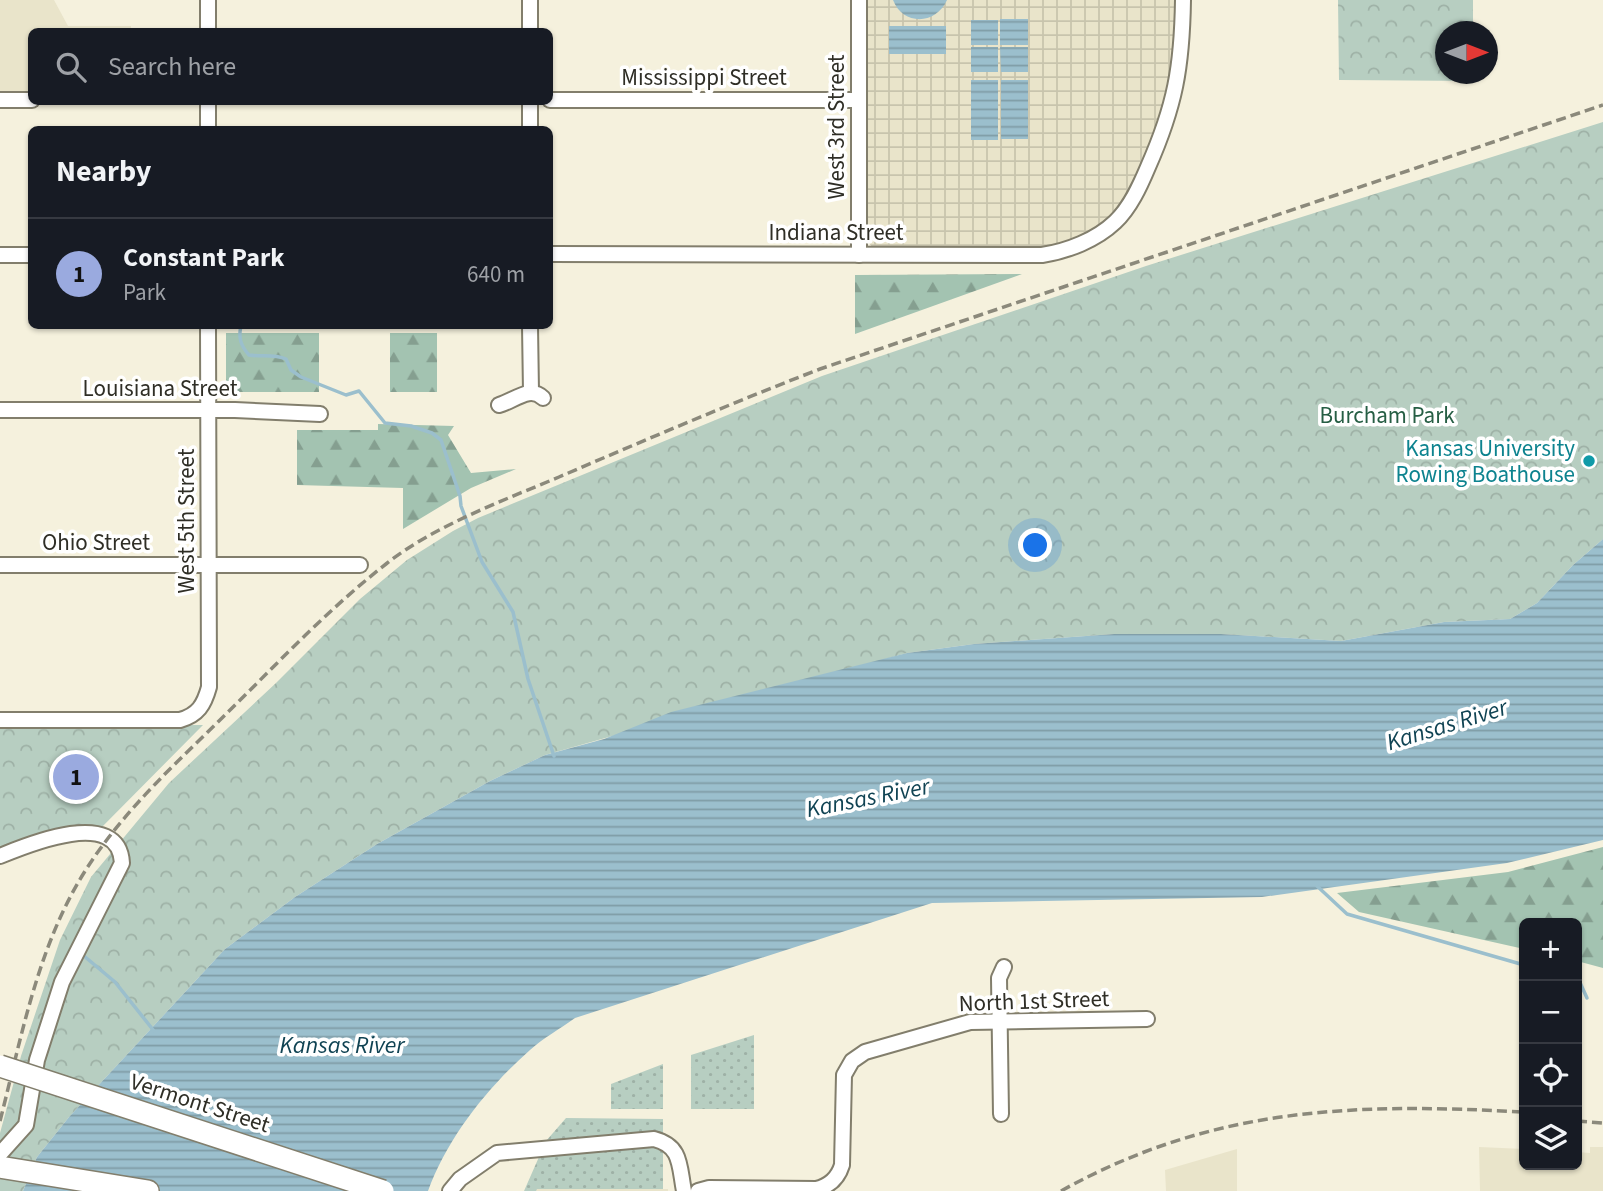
<!DOCTYPE html>
<html lang="en">
<head>
<meta charset="utf-8">
<style>
  :root { --surface:#171b24; --page:#20242c; --text:#f1f3f6; --muted:#9ea1a6; --line:#363941; --accent:#9aaadf }
  body { margin:0; font-family:"Source Sans 3",sans-serif; background:var(--page); color:var(--text) }
  .controls { position:absolute; right:21px; bottom:21px; display:grid; overflow:hidden; border-radius:10px; box-shadow:0 2px 5px #0004 }
  .controls button { width:63px; height:63px; display:grid; place-items:center; padding:0; border:0; border-bottom:2px solid var(--line); background:var(--surface); color:var(--text); font:35px sans-serif }
  .compass { position:absolute; left:1435px; top:21px; width:63px; height:63px; border-radius:50%; background:var(--surface); box-shadow:0 2px 5px #0004; rotate:90deg }
  .you { position:absolute; left:1036px; top:546px; width:24px; height:24px; margin:-18px; border:5px solid #fff; border-radius:50%; background:#1a73e8; box-shadow:0 0 0 10px #1a73e833 }
  .badge { display:grid; place-items:center; width:46px; height:46px; border-radius:50%; background:var(--accent); color:#111; font-size:23px; font-weight:700 }
  .pin { position:absolute; translate:-50% -50%; border:4px solid #fff; box-shadow:0 2px 7px #0006 }
  .list { margin:0; padding:0; list-style:none }
  h2 { display:flex; justify-content:space-between; align-items:center; height:91px; margin:0; padding:0 28px; font-size:30px }
  h2 small { font-size:23px; font-weight:400; color:var(--muted) }
  .list li { display:grid; grid-template-columns:46px 1fr auto; gap:21px; align-items:center; box-sizing:border-box; height:112px; padding:0 28px; border-top:2px solid var(--line) }
  .list b { display:block; font-size:26px; white-space:nowrap }
  .list p { margin:0; font-size:23px; white-space:nowrap; color:var(--muted) }
  .list em { font-size:23px; font-style:normal; color:var(--muted) }
  .icon { flex:none; width:38px; height:38px; fill:none; stroke:currentColor; stroke-width:2; stroke-linecap:round; stroke-linejoin:round }
  .map { position:relative; flex:none; width:1603px; height:1191px; overflow:hidden }
  .search { position:absolute; background:var(--surface); box-shadow:0 2px 5px #0004; left:28px; top:28px; width:525px; height:77px; display:flex; align-items:center; gap:18px; box-sizing:border-box; padding:0 24px; border-radius:10px; color:var(--muted); font-size:26px }
  .panel { position:absolute; background:var(--surface); box-shadow:0 2px 5px #0004; left:28px; top:126px; width:525px; height:203px; border-radius:10px }
  .map>svg:first-child { display:block }
  .built { fill:#e9e4ca }
  .industrial { fill:url(#industrial-grid) }
  .grass { fill:url(#grass-dots) }
  .forest { fill:url(#forest-firs) }
  .park { fill:url(#park-crowns) }
  .water { fill:url(#water-rules) }
  .lines { fill:none; stroke-linecap:round; stroke-linejoin:round }
  .stream { stroke:#9bbfcd; stroke-width:3.5 }
  .minor-casing { stroke:#827e6c; stroke-width:18 }
  .highway-casing { stroke:#827e6c; stroke-width:24 }
  .minor { stroke:#fff; stroke-width:14 }
  .highway { stroke:#fff; stroke-width:21 }
  .rail { stroke:#8b897b; stroke-width:3.5; stroke-dasharray:10 5; stroke-linecap:butt }
  .highway-bridge-casing { stroke:#827e6c; stroke-width:24; stroke-linecap:butt }
  .highway-bridge { stroke:#fff; stroke-width:21 }
  .culture-dot { fill:#0f9aa8; stroke:#fff; stroke-width:2.5 }
  .labels { text-anchor:middle; dominant-baseline:central; stroke-width:7; stroke-linejoin:round; paint-order:stroke }
  .street-label { font-size:23px; fill:#2f2e26; stroke:#fff }
  .park-label { font-size:23px; fill:#265e44; stroke:#fff }
  .culture-label { font-size:23px; fill:#0d838f; stroke:#fff; text-anchor:end }
  .water-label { font-size:24px; font-style:italic; fill:#104353; stroke:#fff }
</style>
</head>
<body>
<div class="map">
<svg width="1603" height="1191" viewBox="0 0 1603 1191">
  <defs>
    <pattern id="industrial-grid" width="8" height="8" patternUnits="userSpaceOnUse" patternTransform="scale(1.75)"><rect width="8" height="8" fill="#e9e4ca"/><path d="M0 4h8M4 0v8" fill="none" stroke="#c8c4ad"/></pattern>
    <pattern id="grass-dots" width="8" height="8" patternUnits="userSpaceOnUse" patternTransform="scale(1.75)"><rect width="8" height="8" fill="#b7cec1"/><path d="M2 2h.1M6 6h.1" fill="none" stroke="#9eb1a6" stroke-width="1.8" stroke-linecap="round"/></pattern>
    <pattern id="forest-firs" width="22" height="20" patternUnits="userSpaceOnUse" patternTransform="scale(1.75)"><rect width="22" height="20" fill="#a3c3b1"/><path d="M5 1l3.5 6h-7zM16 11l3.5 6h-7z" fill="#859f90"/></pattern>
    <pattern id="park-crowns" width="20" height="18" patternUnits="userSpaceOnUse" patternTransform="scale(1.75)"><rect width="20" height="18" fill="#b7cec1"/><path d="M2 6a3 3 0 1 1 6 0M12 15a3 3 0 1 1 6 0" fill="none" stroke="#9eb1a6"/></pattern>
    <pattern id="water-rules" width="6" height="5" patternUnits="userSpaceOnUse" patternTransform="scale(1.75)"><rect width="6" height="5" fill="#9bbfcd"/><path d="M0 2.5h6" fill="none" stroke="#7f9ca6"/></pattern>
  </defs>
  <rect width="100%" height="100%" fill="#f5f1dd"/>
  <g class="built">
    <path d="M0 0H54L68 26H131V31L32 32 31 93H0Z"/>
    <path d="M1479 1147 1524 1149V1165H1577V1152L1590 1153V1147H1603V1191H1480Z"/>
    <path d="M1237 1149V1191H1166L1165 1170Z"/>
    <rect x="536" y="1189" width="132" height="2"/>
  </g>
  <path class="industrial" d="M864 0H1177L1175 62 1164 111 1140 169 1119 205 1108 218 1087 232 1061 243 1037 249 872 247 865 238Z"/>
  <g class="grass">
    <path d="M754 1035V1109H691V1055Z"/>
    <path d="M663 1064V1109H611V1084Z"/>
    <path d="M566 1118 663 1119V1189H537L536 1191H524L546 1141Z"/>
  </g>
  <g class="forest">
    <path d="M1022 274 855 334V275Z"/>
    <rect x="226" y="333" width="93" height="59"/>
    <rect x="390" y="333" width="47" height="59"/>
    <path d="M378 424 454 426 448 435 471 473 516 469 471 488 403 529V488L297 485V430H378Z"/>
    <path d="M1603 847V968L1577 961V923H1524V949L1359 912 1337 893 1508 872Z"/>
  </g>
  <g class="park">
    <path d="M1338 0H1473V31L1446 32V74H1473V81L1339 80Z"/>
    <path d="M1603 122V539L1573 565 1537 603 1510 619 1444 622 1341 641 1221 634H1114L974 644 907 653 545 755 490 781 377 844 295 897 225 949 69 1117 37 1157 23 1191H0V1133L21 1056 60 940 91 877 169 783 276 683 360 599 407 560 453 531 478 518 822 376 1146 266Z"/>
    <path d="M203 725 100 829 26 839 0 849V726Z"/>
  </g>
  <g class="water">
    <path d="M893 0H947C936 25 903 26 893 0Z"/>
    <rect x="1000" y="19" width="28" height="26"/>
    <rect x="971" y="20" width="27" height="25"/>
    <rect x="889" y="26" width="57" height="28"/>
    <rect x="971" y="47" width="27" height="25"/>
    <path d="M1000 47H1028V72H1001Z"/>
    <rect x="971" y="80" width="27" height="60"/>
    <rect x="1001" y="80" width="27" height="59"/>
    <path d="M1603 539V840L1507 863 1262 897 932 903 575 1018C560 1029 543 1038 530 1050 487 1088 448 1137 428 1191H23L37 1157 69 1117 225 949 295 897 377 844 490 781 545 755 604 739 671 712 907 653 974 644 1114 634H1221L1341 641 1444 622 1510 619 1537 603 1573 565Z"/>
  </g>
  <g class="lines">
    <g class="stream">
      <path d="M241 326C238 338 241 346 249 355 262 357 274 354 286 359L291 370 301 377 346 395 359 391 385 423 411 426 432 433 441 440 460 496 461 506 482 562 513 612 528 679 554 756"/>
      <path d="M1317 886 1347 914 1524 965"/>
      <path d="M84 956 115 982 154 1031"/>
      <path d="M1577 976 1587 998"/>
    </g>
    <g class="minor-casing">
      <g id="minor">
        <path d="M208 0V32"/>
        <path d="M530 0V32"/>
        <path d="M859 0V255"/>
        <path d="M0 100H32"/>
        <path d="M550 100H859"/>
        <path d="M208 102V130"/>
        <path d="M530 102V130"/>
        <path d="M550 254 1042 255C1068 251 1096 240 1115 222 1130 208 1140 186 1148 167 1175 106 1182 67 1183 0"/>
        <path d="M0 255H32"/>
        <path d="M530 326 531 392"/>
        <path d="M499 405C514 401 530 385 543 398"/>
        <path d="M0 410H235L320 414"/>
        <path d="M0 565H360"/>
        <path d="M0 720H180C198 715 204 705 209 687L208 326"/>
        <path d="M0 856C29 844 119 807 122 863L62 982 37 1060 26 1125 0 1154"/>
        <path d="M1001 1114 999 978 1004 967"/>
        <path d="M450 1191 460 1179 497 1153 654 1139C682 1146 679 1166 684 1191"/>
        <path d="M698 1191 709 1188 816 1189C830 1186 838 1178 842 1165L844 1075 852 1061 865 1052 970 1022 1147 1019"/>
      </g>
    </g>
    <g class="highway-casing">
      <path id="highway" d="M0 1167 148 1191"/>
    </g>
    <use href="#minor" class="minor"/>
    <use href="#highway" class="highway"/>
    <g class="rail">
      <path d="M0 1121C21 1039 36 955 79 881 116 818 171 768 222 718 275 666 327 610 386 564 434 526 502 501 559 477 645 440 732 403 820 369L1603 105"/>
      <path d="M1577 1121 1603 1123"/>
      <path d="M1061 1191C1214 1106 1355 1103 1524 1112"/>
    </g>
    <g class="highway-bridge-casing">
      <path id="highway-bridge" d="M0 1066 383 1191"/>
    </g>
    <use href="#highway-bridge" class="highway-bridge"/>
  </g>
  <circle class="culture-dot" cx="1589" cy="461" r="7"/>
  <g class="labels">
    <g class="street-label">
      <text x="704" y="77">Mississippi Street</text>
      <text transform="translate(836 127) rotate(-90)">West 3rd Street</text>
      <text x="836" y="232">Indiana Street</text>
      <text x="160" y="388">Louisiana Street</text>
      <text transform="translate(186 521) rotate(-90)">West 5th Street</text>
      <text x="96" y="542">Ohio Street</text>
      <text transform="translate(1034 1001) rotate(-2)">North 1st Street</text>
      <text transform="translate(200 1103) rotate(18)">Vermont Street</text>
    </g>
    <g class="park-label">
      <text x="1387" y="415">Burcham Park</text>
    </g>
    <g class="culture-label">
      <text x="1575" y="448">Kansas University<tspan x="1575" dy="26">Rowing Boathouse</tspan></text>
    </g>
    <g class="water-label">
      <text transform="translate(1447 725) rotate(-17)">Kansas River</text>
      <text transform="translate(868 798) rotate(-11)">Kansas River</text>
      <text x="342" y="1045">Kansas River</text>
    </g>
  </g>
</svg>
<div class="controls">
<button>+</button>
<button>−</button>
<button><svg class="icon" aria-label="locate" viewBox="0 0 24 24"><circle cx="12" cy="12" r="6"/><path d="M12 2v4M12 18v4M2 12h4M18 12h4"/></svg></button>
<button><svg class="icon" aria-label="layers" viewBox="0 0 24 24"><path d="M12 4l9 5-9 5-9-5zM3 14l9 5 9-5"/></svg></button>
</div>
<svg class="compass" viewBox="-18 -18 36 36"><path d="M0-13l5 13h-10z" fill="#e53935"/><path d="M0 13l5-13h-10z" fill="#9ea1a6"/></svg>
<div class="you"></div>
<div class="pin badge" style="left:76px;top:777px">1</div>
<div class="search"><svg class="icon" aria-label="search" viewBox="0 0 24 24"><circle cx="10" cy="10" r="6"/><path d="M15 15l6 6"/></svg>Search here</div>
<section class="panel">
<h2>Nearby<small></small></h2>
<ul class="list">
<li><span class="badge">1</span><div><b>Constant Park</b><p>Park</p></div><em>640 m</em></li>
</ul>
</section>
</div>
</body>
</html>
